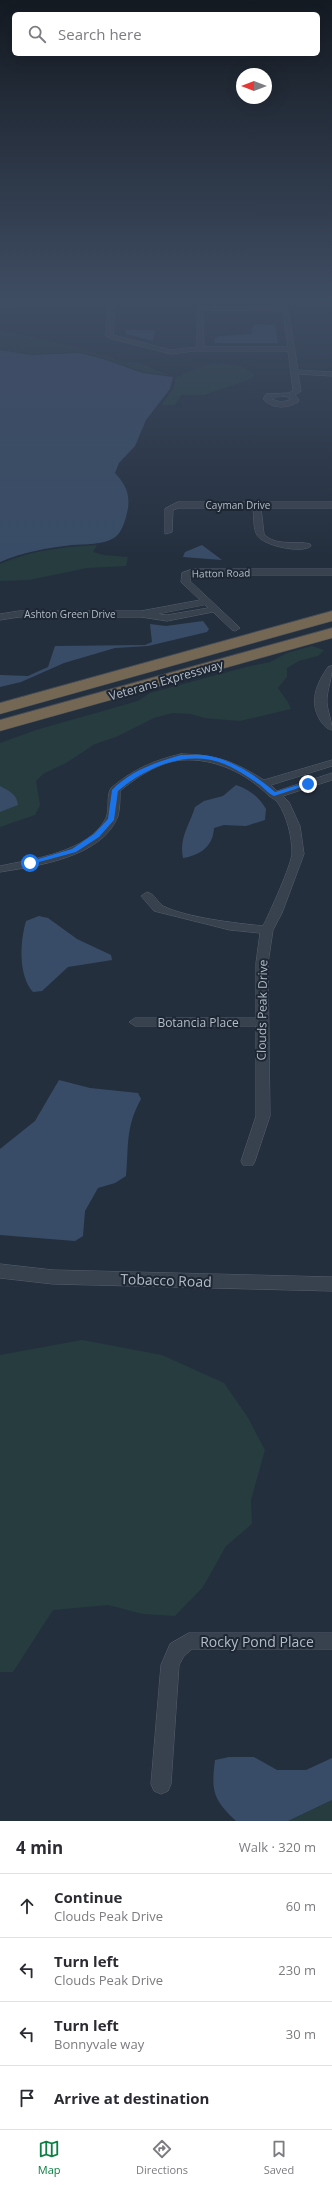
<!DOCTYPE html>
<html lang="en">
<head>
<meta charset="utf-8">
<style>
  :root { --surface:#fff; --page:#f7f7f7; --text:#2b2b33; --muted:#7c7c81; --line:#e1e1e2; --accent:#0b8043 }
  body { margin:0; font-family:"Open Sans",sans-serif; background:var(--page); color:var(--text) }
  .compass { position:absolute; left:236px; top:68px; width:36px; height:36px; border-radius:50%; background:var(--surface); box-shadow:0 4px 16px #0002; rotate:270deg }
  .stop { position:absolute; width:12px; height:12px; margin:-9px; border:3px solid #1a73e8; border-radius:50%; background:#fff }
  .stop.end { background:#1a73e8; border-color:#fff; box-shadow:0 1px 4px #0008 }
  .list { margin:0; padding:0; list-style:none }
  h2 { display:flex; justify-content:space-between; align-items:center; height:52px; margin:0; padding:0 16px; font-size:17px }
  h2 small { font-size:13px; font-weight:400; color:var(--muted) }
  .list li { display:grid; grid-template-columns:26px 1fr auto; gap:12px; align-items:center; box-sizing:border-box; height:64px; padding:0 16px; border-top:1px solid var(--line) }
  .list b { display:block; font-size:15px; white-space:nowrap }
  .list p { margin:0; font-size:13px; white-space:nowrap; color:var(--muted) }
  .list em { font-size:13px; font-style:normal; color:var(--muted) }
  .icon { flex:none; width:22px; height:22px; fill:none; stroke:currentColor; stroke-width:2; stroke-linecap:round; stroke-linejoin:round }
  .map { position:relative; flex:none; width:332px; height:1821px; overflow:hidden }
  .search { position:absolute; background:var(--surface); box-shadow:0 4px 16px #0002; left:12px; right:12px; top:12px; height:44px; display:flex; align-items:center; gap:10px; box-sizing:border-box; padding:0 14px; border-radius:6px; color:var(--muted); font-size:15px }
  .sheet { height:308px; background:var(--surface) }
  nav { display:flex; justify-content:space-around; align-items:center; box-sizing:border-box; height:56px; border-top:1px solid var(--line); background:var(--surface); font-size:11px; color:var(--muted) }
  nav a { display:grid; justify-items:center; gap:2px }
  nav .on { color:var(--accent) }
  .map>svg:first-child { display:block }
  .green { fill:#263c3f }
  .water { fill:#394c67 }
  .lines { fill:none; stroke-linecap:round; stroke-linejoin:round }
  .minor-casing { stroke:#565f6c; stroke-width:1 }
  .tertiary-casing { stroke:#565f6c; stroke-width:1 }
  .motorway-casing { stroke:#434c59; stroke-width:1 }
  .minor { fill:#38414e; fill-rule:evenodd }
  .tertiary { fill:#38414e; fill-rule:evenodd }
  .motorway { fill:#746855; fill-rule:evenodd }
  .route { fill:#1a73e8 }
  .labels { text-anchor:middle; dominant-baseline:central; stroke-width:4; stroke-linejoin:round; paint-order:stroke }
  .far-street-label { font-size:10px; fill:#b4bcc9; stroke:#1d2633 }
  .street-label { font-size:12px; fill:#b4bcc9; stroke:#1d2633 }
  .near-street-label { font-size:14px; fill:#b4bcc9; stroke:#1d2633 }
</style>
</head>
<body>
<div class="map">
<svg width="332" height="1821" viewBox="0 0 332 1821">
  <rect width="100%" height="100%" fill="#242f3e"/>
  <g class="green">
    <path d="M0 330 69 345 123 362 140 363 168 375 144 372 102 357 80 352 32 354 0 349Z"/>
    <path d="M209 364C224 363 244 364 255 375L251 379 204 395H181L175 405H161L173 389 176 377Z"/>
    <path d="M97 545 93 552 104 555 128 557 126 566 87 568 29 580 0 581V564C31 550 64 547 97 545Z"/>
    <path d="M312 646 324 650 318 656 299 661 287 668V677L278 688 288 702 291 709 240 721 204 718 191 714 173 713 154 718 116 737 95 744 66 763 43 774 36 781 40 805 35 815 0 827V743L36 730 138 701 150 693 246 667 270 662 287 653Z"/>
    <path d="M82 1340 162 1355 224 1383 247 1416 265 1450 251 1500 252 1524 226 1546 203 1587 175 1616 143 1614 108 1605 53 1610 13 1672H0V1355Z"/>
    <path d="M332 1800V1821H288Z"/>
  </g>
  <g class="water">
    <path d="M257 324 275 325 278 343H214L215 338 220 336 252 334V326Z"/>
    <path d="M125 330H155L153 341 126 334Z"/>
    <path d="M0 350 31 355 80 353 100 358 143 373 173 377 170 389 146 420 135 446 119 463 115 473C125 484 130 493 128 508 126 518 123 532 114 538 102 545 85 544 72 545 47 548 23 552 0 562Z"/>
    <path d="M202 545 222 560 183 557 185 552Z"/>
    <path d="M203 621 209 629 207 632 148 646 115 648 64 663 21 682 0 687V675L28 676 48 667 55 646 145 645 152 642 150 624 166 626Z"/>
    <path d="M236 785C250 790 258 796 266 809L265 820 246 826 224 825 214 828C213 847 200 855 183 858 179 837 189 827 195 807L204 801 223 796Z"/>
    <path d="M0 786C9 791 17 794 18 805L0 812Z"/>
    <path d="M39 916 48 918 77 939 111 955 112 960 68 967 42 991 33 992C18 975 20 942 26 921Z"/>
    <path d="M59 1080 90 1088 138 1093 141 1099C125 1128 129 1146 126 1176L115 1183 98 1188 85 1211 83 1236 75 1241 0 1235V1149L35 1121Z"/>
    <path d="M229 1757H254L277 1770H306L332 1758V1800L288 1821H236C213 1799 211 1791 215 1760Z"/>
  </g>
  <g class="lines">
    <g class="minor-casing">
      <g id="minor">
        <path d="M0 302H19V303L16 305H0Z"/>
        <path d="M109 302H115L113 335 171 350 197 347V313L202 307 276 306 288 309 298 370 332 372V376L298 374 301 391 295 395 299 400 298 402C287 409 272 409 263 399L266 394 289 393 293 390 288 351H193L171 354 112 339 106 336ZM206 310 283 311 288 347H204L203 313ZM281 396 288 397 290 400 281 402 271 399Z"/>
        <path d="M178 502H332V508H261L264 534C276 547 295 540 310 544L311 546C303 554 263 546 257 535 253 529 254 515 253 508H179L173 510 172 532 165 534V509Z"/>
        <path d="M193 569H332V575H194L190 576V581L238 626 240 628 235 631 232 630 213 612 167 621 141 617H19L0 620V614L19 611H141L200 600 181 582 182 573ZM205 605 208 608 167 615 158 614Z"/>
        <path d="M181 754C218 755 233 761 264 780L332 760V766L271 785 277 791 332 773V780L283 796 289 802 300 826 304 854 282 913 273 930 268 963 270 1116 255 1161 253 1165H243L241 1161 256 1116V1026H135L129 1022 135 1018H256V963L260 933 230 930 154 911 141 896 147 892C155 894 157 902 163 906 188 918 235 923 263 926 269 914 292 864 292 853 292 837 287 816 278 803 276 800 272 798 269 796 246 773 215 758 182 760 159 762 137 777 120 791 120 799 120 808 118 816 103 857 37 866 0 872V866C33 859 89 852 106 818 110 808 106 796 111 788 132 770 154 760 181 754Z"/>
        <path d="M189 1633H332V1649H192L184 1656 179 1665 171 1784 168 1791 161 1794 154 1791 151 1784 161 1665 170 1644Z"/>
      </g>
    </g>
    <g class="tertiary-casing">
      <g id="tertiary">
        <path d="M332 666C332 679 328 687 327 698 326 709 332 719 332 730 327 729 323 725 320 720 309 702 316 684 328 667Z"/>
        <path d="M0 1264 53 1270 332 1277V1291L53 1284 0 1278Z"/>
      </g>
    </g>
    <g class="motorway-casing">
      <g id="motorway">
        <path d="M332 611V621L0 714V703Z"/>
        <path d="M332 628V638L0 731V720Z"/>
      </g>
    </g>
    <use href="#minor" class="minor"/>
    <use href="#tertiary" class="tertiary"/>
    <use href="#motorway" class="motorway"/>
  </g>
  <linearGradient id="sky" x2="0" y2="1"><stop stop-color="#141a22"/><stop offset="0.54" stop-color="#3f4d63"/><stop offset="1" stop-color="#3f4d63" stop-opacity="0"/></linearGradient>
  <rect width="332" height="557" fill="url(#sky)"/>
  <path class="route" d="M181 755C190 755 201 754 210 756 234 761 257 776 275 792L308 782 311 784 274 796C269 794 265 789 260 785 251 779 241 772 231 767 192 747 149 765 118 791L114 820 99 837 76 852 28 865V862L72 849 94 834 108 819 112 790C130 771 156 762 181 755Z"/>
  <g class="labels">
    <g class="far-street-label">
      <text x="238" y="505">Cayman Drive</text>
      <text transform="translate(221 573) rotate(-1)">Hatton Road</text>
      <text x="70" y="614">Ashton Green Drive</text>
    </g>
    <g class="street-label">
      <text transform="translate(166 680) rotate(-16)">Veterans Expressway</text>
      <text transform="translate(262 1010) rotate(-89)">Clouds Peak Drive</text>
      <text x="198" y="1022">Botancia Place</text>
    </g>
    <g class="near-street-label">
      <text transform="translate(166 1280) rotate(2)">Tobacco Road</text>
      <text x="257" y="1641">Rocky Pond Place</text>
    </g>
  </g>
</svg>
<svg class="compass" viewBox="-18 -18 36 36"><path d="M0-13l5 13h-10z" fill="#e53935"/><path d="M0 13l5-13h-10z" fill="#7c7c81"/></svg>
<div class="stop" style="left:30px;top:863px"></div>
<div class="stop end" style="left:308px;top:784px"></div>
<div class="search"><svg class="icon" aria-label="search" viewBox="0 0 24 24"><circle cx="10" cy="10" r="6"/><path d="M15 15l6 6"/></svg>Search here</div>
</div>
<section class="sheet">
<h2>4 min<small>Walk · 320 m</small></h2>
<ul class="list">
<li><svg class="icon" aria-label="ahead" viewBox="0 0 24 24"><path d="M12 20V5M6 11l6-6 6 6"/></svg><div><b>Continue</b><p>Clouds Peak Drive</p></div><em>60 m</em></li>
<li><svg class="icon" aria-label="left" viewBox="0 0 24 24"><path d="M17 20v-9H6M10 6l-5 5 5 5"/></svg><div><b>Turn left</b><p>Clouds Peak Drive</p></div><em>230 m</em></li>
<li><svg class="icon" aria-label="left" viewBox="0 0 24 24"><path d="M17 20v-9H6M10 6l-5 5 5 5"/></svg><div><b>Turn left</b><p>Bonnyvale way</p></div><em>30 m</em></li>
<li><svg class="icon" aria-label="arrive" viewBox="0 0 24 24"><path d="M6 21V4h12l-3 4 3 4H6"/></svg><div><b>Arrive at destination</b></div></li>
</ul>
</section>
<nav>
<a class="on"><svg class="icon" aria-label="map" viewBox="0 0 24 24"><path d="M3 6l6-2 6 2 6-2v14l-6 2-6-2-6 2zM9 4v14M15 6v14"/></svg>Map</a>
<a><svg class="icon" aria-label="directions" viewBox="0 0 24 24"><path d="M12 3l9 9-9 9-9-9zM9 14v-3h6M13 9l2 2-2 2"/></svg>Directions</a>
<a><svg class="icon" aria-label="saved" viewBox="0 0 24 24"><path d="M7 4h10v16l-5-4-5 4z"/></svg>Saved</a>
</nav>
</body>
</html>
